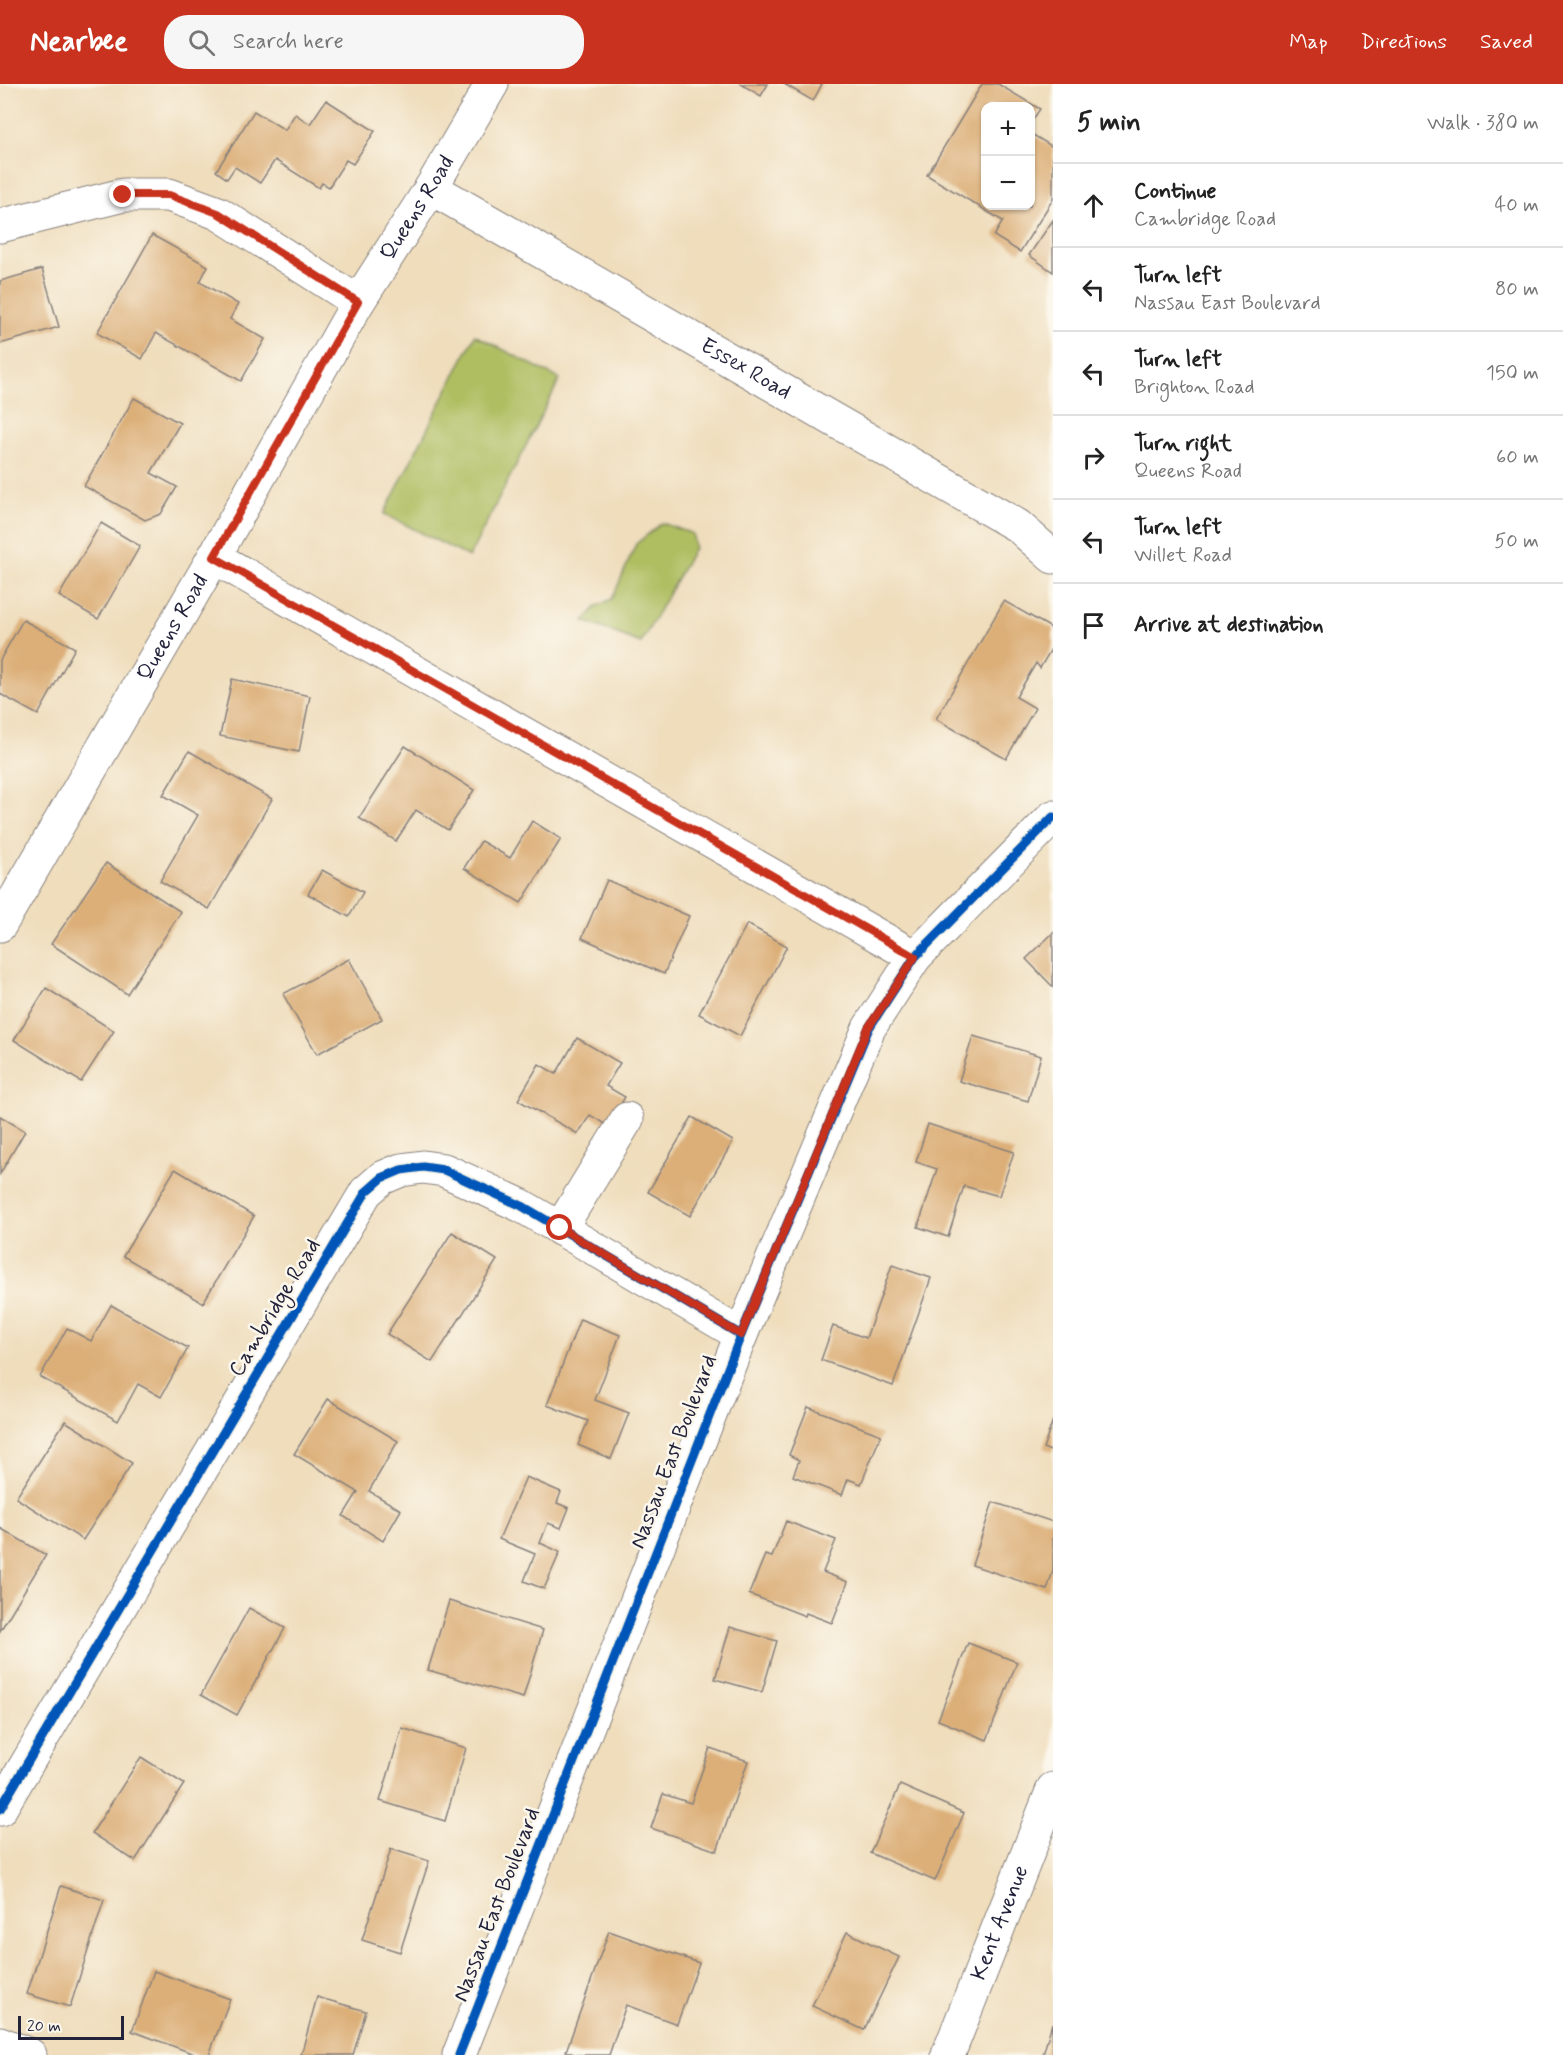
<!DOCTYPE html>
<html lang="en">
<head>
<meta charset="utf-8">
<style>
  :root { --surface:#fff; --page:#f6f6f6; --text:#222; --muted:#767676; --line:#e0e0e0; --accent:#c8321e }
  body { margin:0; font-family:Mynerve,sans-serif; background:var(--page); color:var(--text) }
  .controls { position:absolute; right:18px; top:18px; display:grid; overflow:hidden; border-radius:12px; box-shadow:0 2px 4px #0004 }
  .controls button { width:54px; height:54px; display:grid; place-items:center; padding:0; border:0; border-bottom:2px solid var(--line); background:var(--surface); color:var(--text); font:30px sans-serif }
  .scale { position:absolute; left:18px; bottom:15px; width:106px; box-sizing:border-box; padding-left:6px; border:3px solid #22223b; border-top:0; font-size:16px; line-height:21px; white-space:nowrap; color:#22223b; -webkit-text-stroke:4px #fbf7ec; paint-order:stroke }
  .stop { position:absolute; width:18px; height:18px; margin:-14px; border:4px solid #c8321e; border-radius:50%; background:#fff }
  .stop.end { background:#c8321e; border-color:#fff; box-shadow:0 2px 6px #0008 }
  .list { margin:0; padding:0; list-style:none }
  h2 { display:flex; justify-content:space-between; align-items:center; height:78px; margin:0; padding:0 24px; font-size:26px }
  h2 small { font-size:20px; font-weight:400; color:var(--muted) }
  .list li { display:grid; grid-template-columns:39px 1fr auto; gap:18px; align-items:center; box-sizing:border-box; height:84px; padding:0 24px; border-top:2px solid var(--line) }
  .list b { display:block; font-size:22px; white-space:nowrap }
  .list p { margin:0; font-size:20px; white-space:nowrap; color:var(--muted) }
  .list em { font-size:20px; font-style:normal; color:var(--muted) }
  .icon { flex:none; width:33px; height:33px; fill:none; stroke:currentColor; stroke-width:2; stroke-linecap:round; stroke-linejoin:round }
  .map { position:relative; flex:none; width:1053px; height:1971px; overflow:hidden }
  header { display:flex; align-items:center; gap:36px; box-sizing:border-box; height:84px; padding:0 30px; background:var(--accent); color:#fff }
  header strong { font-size:28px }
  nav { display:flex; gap:33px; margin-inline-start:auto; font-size:21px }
  .search { width:420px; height:54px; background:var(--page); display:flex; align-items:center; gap:15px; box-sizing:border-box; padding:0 21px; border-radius:24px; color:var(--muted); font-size:22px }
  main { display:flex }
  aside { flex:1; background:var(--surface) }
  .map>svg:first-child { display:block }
  .green { fill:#afbe60; stroke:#68704e; stroke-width:1.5 }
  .building { fill:#dcaf78 }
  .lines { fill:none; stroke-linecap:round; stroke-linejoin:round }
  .minor-casing { stroke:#88807c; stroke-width:35 }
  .minor { stroke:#fff; stroke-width:33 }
  .cycleway-casing { stroke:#fbf7ec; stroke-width:13 }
  .cycleway { stroke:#0057b8; stroke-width:9 }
  .route { stroke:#c8321e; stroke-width:8 }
  .labels { text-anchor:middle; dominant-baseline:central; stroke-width:5; stroke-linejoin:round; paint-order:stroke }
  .street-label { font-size:22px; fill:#22223b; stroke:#fbf7ec }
</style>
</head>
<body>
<header>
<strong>Nearbee</strong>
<div class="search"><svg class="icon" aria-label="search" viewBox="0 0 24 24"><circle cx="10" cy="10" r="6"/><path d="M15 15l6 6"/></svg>Search here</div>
<nav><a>Map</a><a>Directions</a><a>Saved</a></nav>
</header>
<main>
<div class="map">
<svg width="1053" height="1971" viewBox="0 0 1053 1971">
  <rect width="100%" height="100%" fill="#fbf7ec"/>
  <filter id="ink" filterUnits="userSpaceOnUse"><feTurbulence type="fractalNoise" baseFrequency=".0167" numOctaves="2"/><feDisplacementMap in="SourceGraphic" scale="12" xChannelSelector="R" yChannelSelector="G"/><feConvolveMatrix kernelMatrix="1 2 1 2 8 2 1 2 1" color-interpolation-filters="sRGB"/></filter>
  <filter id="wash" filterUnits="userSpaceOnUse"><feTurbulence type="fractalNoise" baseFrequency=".008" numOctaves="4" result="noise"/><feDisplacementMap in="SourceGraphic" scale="24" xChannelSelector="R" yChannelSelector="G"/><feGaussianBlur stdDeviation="1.35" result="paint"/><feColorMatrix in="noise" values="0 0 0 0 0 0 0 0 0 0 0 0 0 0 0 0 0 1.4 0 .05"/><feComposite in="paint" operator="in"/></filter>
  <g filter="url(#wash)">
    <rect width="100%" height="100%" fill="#efddbc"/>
    <g class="green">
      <path d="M475 251 560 295 469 473 384 430Z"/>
      <path d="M662 439 693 450 694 464 641 559 584 537 597 522 612 515 636 460Z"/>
    </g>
    <g id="blocks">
      <g class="building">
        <path d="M741 0H768L761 12Z"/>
        <path d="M784 0H822L813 17Z"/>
        <path d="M982 0H998L1040 25 1030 40V22H986V122H1030V49L1053 63V115L1020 168 994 152 1003 137 927 91Z"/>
        <path d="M326 16 375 47 353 80 346 76 329 103 322 99 319 104 275 76 260 99 235 83 227 95 216 87 254 27 285 46 295 30 310 40Z"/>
        <path d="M1053 136V188L1029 171Z"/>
        <path d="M152 151 208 182 200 198 238 220 230 235 265 255 241 297 156 249 142 275 97 249Z"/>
        <path d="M42 185 59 243 0 260V197Z"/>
        <path d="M134 314 180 339 151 389 177 403 161 430 145 436 84 402Z"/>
        <path d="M101 439 140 462 98 535 59 512Z"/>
        <path d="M1004 517 1053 545V562L1040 584 1036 579 1016 613 1035 624 1006 675 936 635Z"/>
        <path d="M23 536 75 564 38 631 0 610V576Z"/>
        <path d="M232 595 310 612 299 668 220 652Z"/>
        <path d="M405 662 474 706 448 746 416 726 396 757 359 734Z"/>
        <path d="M189 667 272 715 209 825 160 797 198 731 163 711Z"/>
        <path d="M532 737 561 755 521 819 464 784 481 757 510 774Z"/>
        <path d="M106 779 181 828 127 910 51 860Z"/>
        <path d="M322 786 363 808 349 833 308 810Z"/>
        <path d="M607 796 689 832 664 890 582 854Z"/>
        <path d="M747 840 787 862 740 952 699 930Z"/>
        <path d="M1053 849V903L1026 875Z"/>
        <path d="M349 875 382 935 317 970 283 910Z"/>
        <path d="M46 904 114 947 81 998 14 956Z"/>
        <path d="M973 952 1041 972 1028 1017 959 997Z"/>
        <path d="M577 954 620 979 606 1002 625 1013 608 1042 590 1031 578 1050 518 1016 539 980 556 990Z"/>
        <path d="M0 1032 25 1047 0 1090Z"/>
        <path d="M692 1033 733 1057 690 1132 648 1108Z"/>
        <path d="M928 1040 1014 1068 999 1112 964 1102 948 1153 918 1143 937 1085 916 1078Z"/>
        <path d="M175 1085 254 1132 203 1219 123 1172Z"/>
        <path d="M452 1148 497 1176 432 1278 387 1250Z"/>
        <path d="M892 1181 931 1194 893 1302 821 1276 833 1242 866 1254Z"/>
        <path d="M111 1221 188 1264 161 1313 138 1300 118 1337 40 1293 67 1244 91 1257Z"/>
        <path d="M580 1235 620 1251 595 1316 629 1329 611 1375 578 1361 588 1337 547 1321Z"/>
        <path d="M328 1315 398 1357 369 1407 401 1426 383 1457 343 1432 358 1408 294 1370Z"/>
        <path d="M808 1323 881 1351 861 1400 848 1395 842 1411 793 1392 799 1376 789 1371Z"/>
        <path d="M1053 1336V1368L1043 1364Z"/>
        <path d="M65 1337 132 1379 83 1456 16 1414Z"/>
        <path d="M526 1393 561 1408 557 1419 569 1424 561 1444 548 1439 540 1459 560 1468 544 1505 524 1497 535 1470 499 1455Z"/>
        <path d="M993 1418 1053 1438V1487L1047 1506 972 1481Z"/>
        <path d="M786 1437 836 1456 823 1488 848 1498 832 1539 806 1529 805 1532 749 1510 765 1471 772 1473Z"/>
        <path d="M0 1444 46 1471 0 1547Z"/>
        <path d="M449 1517 543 1546 523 1614 428 1586Z"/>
        <path d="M249 1524 285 1544 237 1631 201 1611Z"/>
        <path d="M730 1543 777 1557 762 1608 715 1595Z"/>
        <path d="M968 1559 1017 1578 987 1656 938 1636Z"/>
        <path d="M402 1644 466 1664 445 1737 380 1717Z"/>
        <path d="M710 1664 748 1677 717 1767 651 1744 663 1710 691 1719Z"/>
        <path d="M141 1673 184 1700 135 1777 92 1749Z"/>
        <path d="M900 1701 964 1729 935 1797 870 1769Z"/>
        <path d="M391 1765 429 1777 400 1868 362 1856Z"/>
        <path d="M61 1802 104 1816 70 1923 27 1910Z"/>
        <path d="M609 1847 699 1879 677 1940 626 1921 609 1971H576L566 1967Z"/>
        <path d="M847 1848 899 1873 864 1946 812 1922Z"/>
        <path d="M154 1887 230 1915 209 1971H197L132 1947Z"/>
        <path d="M317 1913 366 1927 353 1971H301Z"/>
        <path d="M1052 1939 1053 1971H1043Z"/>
      </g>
    </g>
  </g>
  <g filter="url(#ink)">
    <use href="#blocks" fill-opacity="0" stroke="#88807c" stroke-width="1.5"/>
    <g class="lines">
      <g class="minor-casing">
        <g id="minor">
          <path id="s1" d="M431 104 1018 442 1053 473"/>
          <path d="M0 142 123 111H169L218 129 358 218"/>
          <path d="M214 473 915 873"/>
          <path id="s2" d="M0 841 214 473 358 218 431 104 492 0"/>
          <path d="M560 1145 627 1035"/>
          <path d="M0 1725 366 1108 382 1094 401 1086 423 1083 444 1086 522 1122 741 1251"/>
          <path d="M0 1959 30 1971"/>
          <path d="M459 1971 741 1251 869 944 915 873 1053 733"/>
          <path id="s3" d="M948 1971 1053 1705"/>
        </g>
      </g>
      <use href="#minor" class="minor"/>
      <g class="cycleway-casing">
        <g id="cycleway">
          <path d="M0 1725 366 1108 382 1094 401 1086 423 1083 444 1086 522 1122 741 1251"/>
          <path d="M459 1971 741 1251 869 944 915 873 1053 733"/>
        </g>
      </g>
      <use href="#cycleway" class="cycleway"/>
    </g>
  </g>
  <g class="lines" filter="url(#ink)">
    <path class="route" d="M123 111H169L218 129 358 218 214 473 915 873 868 944 741 1251 560 1144"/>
  </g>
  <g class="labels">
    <g class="street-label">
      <text stroke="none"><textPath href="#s2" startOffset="830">Queens Road</textPath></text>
      <text stroke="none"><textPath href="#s1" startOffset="363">Essex Road</textPath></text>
      <text stroke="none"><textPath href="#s2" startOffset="344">Queens Road</textPath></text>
      <text transform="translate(275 1224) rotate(-59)">Cambridge Road</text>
      <text transform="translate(674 1368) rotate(-69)">Nassau East Boulevard</text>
      <text transform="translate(497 1821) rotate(-69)">Nassau East Boulevard</text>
      <text stroke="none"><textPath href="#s3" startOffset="142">Kent Avenue</textPath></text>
    </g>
  </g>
</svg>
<div class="controls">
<button>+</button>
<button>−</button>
</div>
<div class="scale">20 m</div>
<div class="stop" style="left:560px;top:1144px"></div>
<div class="stop end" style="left:123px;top:111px"></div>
</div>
<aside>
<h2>5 min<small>Walk · 380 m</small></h2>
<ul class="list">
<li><svg class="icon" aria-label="ahead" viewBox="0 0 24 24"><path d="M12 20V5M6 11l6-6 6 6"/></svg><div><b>Continue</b><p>Cambridge Road</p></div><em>40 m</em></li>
<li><svg class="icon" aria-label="left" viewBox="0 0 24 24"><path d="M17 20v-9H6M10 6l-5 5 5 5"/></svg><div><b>Turn left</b><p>Nassau East Boulevard</p></div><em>80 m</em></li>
<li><svg class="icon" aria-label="left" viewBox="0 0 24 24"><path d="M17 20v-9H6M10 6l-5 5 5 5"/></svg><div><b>Turn left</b><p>Brighton Road</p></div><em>150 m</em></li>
<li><svg class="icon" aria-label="right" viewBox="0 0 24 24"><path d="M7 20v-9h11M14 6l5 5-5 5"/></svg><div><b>Turn right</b><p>Queens Road</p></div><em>60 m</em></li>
<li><svg class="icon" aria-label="left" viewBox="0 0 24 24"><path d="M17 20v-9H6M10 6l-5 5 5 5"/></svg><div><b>Turn left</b><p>Willet Road</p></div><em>50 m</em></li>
<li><svg class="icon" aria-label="arrive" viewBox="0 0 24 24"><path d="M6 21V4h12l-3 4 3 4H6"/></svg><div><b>Arrive at destination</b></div></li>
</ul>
</aside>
</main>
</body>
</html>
